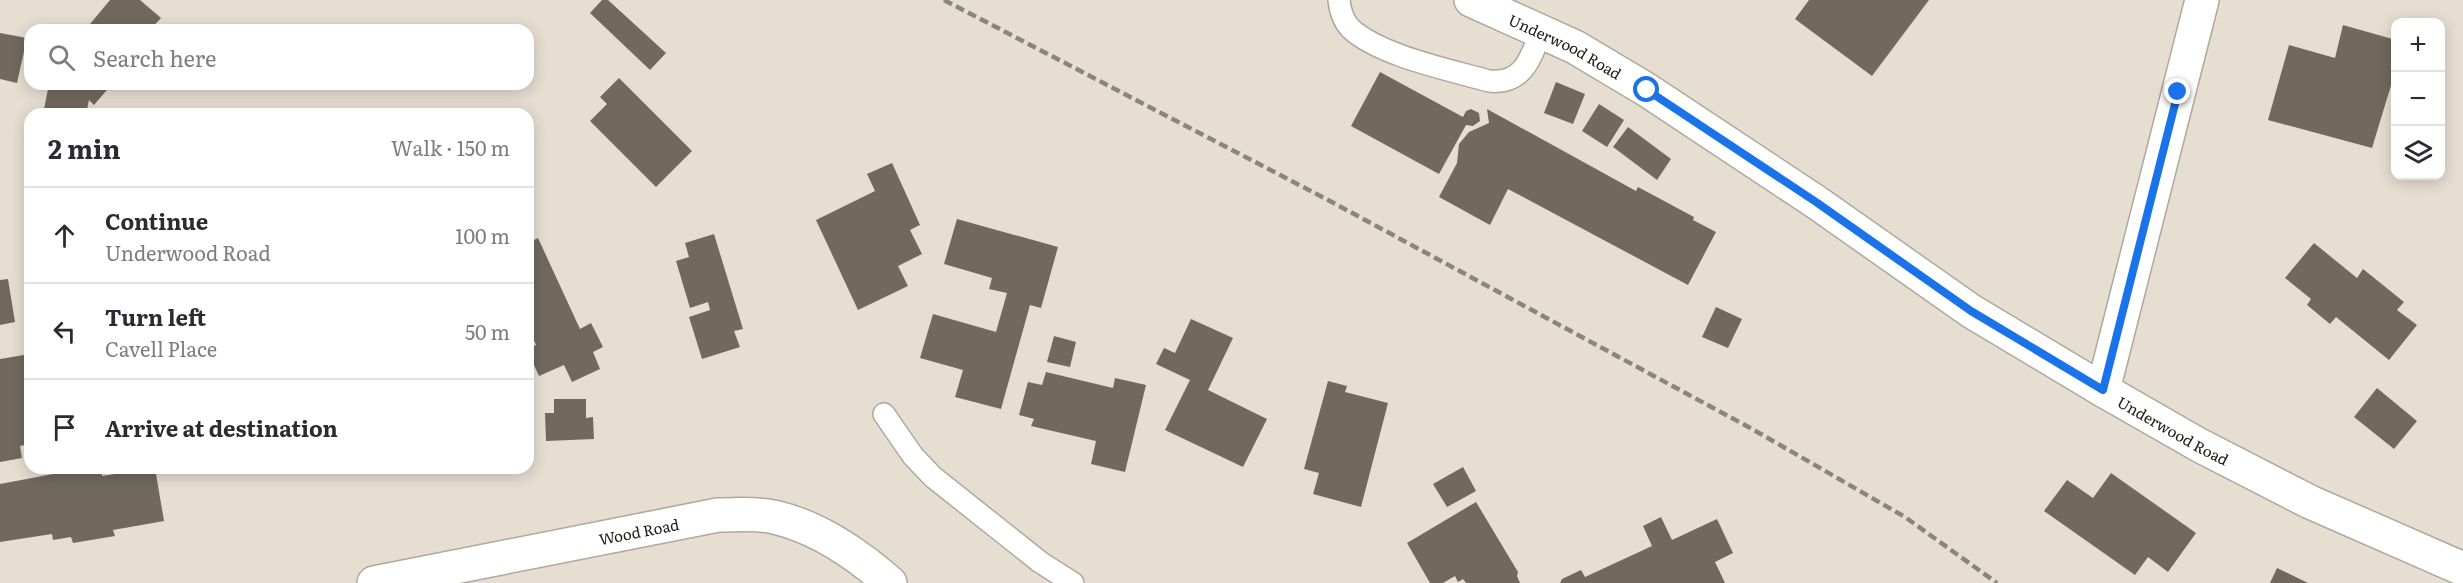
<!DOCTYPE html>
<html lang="en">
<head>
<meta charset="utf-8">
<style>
  :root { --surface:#fff; --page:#f7f7f7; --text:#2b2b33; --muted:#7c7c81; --line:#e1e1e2 }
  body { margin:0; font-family:Literata,serif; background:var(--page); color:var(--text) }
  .controls { position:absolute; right:18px; top:18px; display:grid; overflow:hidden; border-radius:12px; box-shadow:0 3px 15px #0003 }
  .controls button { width:54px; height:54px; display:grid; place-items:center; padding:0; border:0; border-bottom:2px solid var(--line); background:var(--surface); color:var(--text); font:30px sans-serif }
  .stop { position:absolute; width:18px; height:18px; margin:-14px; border:4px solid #1a73e8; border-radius:50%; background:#fff }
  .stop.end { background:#1a73e8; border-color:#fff; box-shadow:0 2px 6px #0008 }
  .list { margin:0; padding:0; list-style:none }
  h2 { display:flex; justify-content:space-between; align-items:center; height:78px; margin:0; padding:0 24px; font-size:26px }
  h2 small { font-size:20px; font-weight:400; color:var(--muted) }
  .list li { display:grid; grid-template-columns:39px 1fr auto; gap:18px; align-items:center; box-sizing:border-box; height:96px; padding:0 24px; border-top:2px solid var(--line) }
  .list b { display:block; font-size:22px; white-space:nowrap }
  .list p { margin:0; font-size:20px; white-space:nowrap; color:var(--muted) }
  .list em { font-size:20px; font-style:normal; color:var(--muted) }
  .icon { flex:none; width:33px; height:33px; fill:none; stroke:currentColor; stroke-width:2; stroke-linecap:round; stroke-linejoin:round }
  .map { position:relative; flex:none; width:2463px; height:583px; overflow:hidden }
  .search { position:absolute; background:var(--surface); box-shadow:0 3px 15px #0003; left:24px; top:24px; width:510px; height:66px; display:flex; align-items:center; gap:15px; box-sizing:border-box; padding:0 21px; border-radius:18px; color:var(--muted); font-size:22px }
  .panel { position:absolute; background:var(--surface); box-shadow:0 3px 15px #0003; left:24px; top:108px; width:510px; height:366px; border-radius:18px }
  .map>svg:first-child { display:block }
  .building { fill:#71695e }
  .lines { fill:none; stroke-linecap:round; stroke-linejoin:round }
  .service-casing { stroke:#b0a89c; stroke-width:24 }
  .minor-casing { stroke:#b0a89c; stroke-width:36 }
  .secondary-casing { stroke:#b0a89c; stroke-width:36 }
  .service { stroke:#fff; stroke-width:21 }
  .minor { stroke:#fff; stroke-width:33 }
  .secondary { stroke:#fff; stroke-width:33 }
  .rail { stroke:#8b857c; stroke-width:4.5; stroke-dasharray:9 4.5; stroke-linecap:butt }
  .route { stroke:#1a73e8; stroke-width:8 }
  .labels { text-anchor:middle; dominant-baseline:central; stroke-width:5; stroke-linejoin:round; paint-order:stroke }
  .street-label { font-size:15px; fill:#1d1a16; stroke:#f4ebde }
</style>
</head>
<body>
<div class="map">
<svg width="2463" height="583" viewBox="0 0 2463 583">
  <rect width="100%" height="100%" fill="#e6ded1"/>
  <g class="building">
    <path d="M110 0H140L161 18 150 30H85Z"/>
    <path d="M602 0H608L666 53 650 70 590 13Z"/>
    <path d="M1809 0H1929L1872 76 1795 19Z"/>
    <path d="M2343 25 2396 40V69L2372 148 2268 120 2289 45 2335 58Z"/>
    <path d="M0 33 27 38 17 83 0 79Z"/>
    <path d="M1380 72 1463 117 1466 111 1471 109 1479 113 1480 121 1473 126 1466 125 1439 174 1351 126Z"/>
    <path d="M619 78 692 151 656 187 590 121 607 104 600 97Z"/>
    <path d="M1556 82 1585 94 1573 124 1544 113Z"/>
    <path d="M49 84H112L94 105 89 100 86 114H43Z"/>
    <path d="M1599 104 1624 120 1607 147 1582 131Z"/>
    <path d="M1487 109 1636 191 1638 187 1694 217 1693 220 1716 232 1688 285 1508 189 1490 225 1439 197 1457 163 1459 144 1469 132 1489 123Z"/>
    <path d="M1628 127 1671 159 1657 180 1613 147Z"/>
    <path d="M892 163 920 225 910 230 922 254 898 266 908 286 858 310 816 220 875 191 867 174Z"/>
    <path d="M957 219 1058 247 1041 308 1030 305 1001 409 955 397 963 370 920 358 933 314 996 332 1007 293 989 289 992 278 944 264Z"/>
    <path d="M714 234 743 329 734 331 740 347 702 359 689 317 710 310 708 302 690 308 676 261 689 257 685 243Z"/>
    <path d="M538 238 580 329 591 323 603 347 593 352 600 369 572 382 564 365 539 376 528 352V349L536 345 528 327V243Z"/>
    <path d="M2314 243 2357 278 2363 269 2404 302 2397 310 2417 325 2389 360 2336 317 2330 324 2307 305 2311 299 2285 278Z"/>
    <path d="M8 279 15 322 0 325V280Z"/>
    <path d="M1716 307 1742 319 1728 348 1702 337Z"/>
    <path d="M1191 319 1233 338 1208 390 1267 419 1243 467 1165 430 1190 380 1156 364 1164 348 1175 353Z"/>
    <path d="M1054 336 1076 342 1070 367 1047 362Z"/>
    <path d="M30 354V444L20 446 22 458 0 462V359Z"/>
    <path d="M1046 372 1113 388 1115 378 1146 385 1125 472 1091 464 1096 441 1031 426 1034 419 1019 415 1028 382 1042 385Z"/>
    <path d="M1328 381 1347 386 1345 392 1388 403 1361 507 1313 494 1319 473 1304 469Z"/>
    <path d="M2377 388 2417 421 2394 449 2354 417Z"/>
    <path d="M554 399H586V418L593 417 594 439 546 441 545 413H554Z"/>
    <path d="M1463 467 1476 491 1447 507 1433 484Z"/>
    <path d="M85 468H101L102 476 155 468 164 521 113 530 115 536 73 543 71 537 53 540 52 534 0 542V484Z"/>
    <path d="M2111 473 2196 533 2168 572 2148 557 2135 575 2044 511 2067 480 2093 498Z"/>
    <path d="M1476 502 1518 572 1517 576 1520 583H1466L1463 579 1458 582 1455 576 1443 583H1430L1407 543Z"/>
    <path d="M1661 517 1672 540 1717 519 1733 553 1715 562 1725 583H1560L1562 579 1581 570 1585 577 1652 546 1643 526Z"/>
    <path d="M2277 568 2308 583H2270Z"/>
  </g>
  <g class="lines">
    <g class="service-casing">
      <g id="service">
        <path d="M1339 0C1340 10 1343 21 1351 29 1381 56 1450 70 1489 81 1523 85 1531 58 1541 31"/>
        <path d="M884 414 913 456 933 477 1040 562 1073 583"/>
      </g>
    </g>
    <g class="minor-casing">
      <g id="minor">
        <path d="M2103 390 2202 0"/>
        <path id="s1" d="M374 583 718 515C736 515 757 513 774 517 818 527 857 554 890 583"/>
      </g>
    </g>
    <g class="secondary-casing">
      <g id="secondary">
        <path id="s2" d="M1471 0 1575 47 1647 90 1816 202 1971 311 2103 390 2199 445 2310 502 2463 569"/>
      </g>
    </g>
    <use href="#service" class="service"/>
    <use href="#minor" class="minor"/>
    <use href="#secondary" class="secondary"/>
    <path class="rail" d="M944 0 1330 201 1754 430 1905 517 1997 583"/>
  </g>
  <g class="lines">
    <path class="route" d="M1647 90 1816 202 1971 311 2103 390 2178 92"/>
  </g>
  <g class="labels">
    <g class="street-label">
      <text stroke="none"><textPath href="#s2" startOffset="105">Underwood Road</textPath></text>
      <text stroke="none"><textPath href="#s2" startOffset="825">Underwood Road</textPath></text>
      <text stroke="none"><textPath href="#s1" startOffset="270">Wood Road</textPath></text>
    </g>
  </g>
</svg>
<div class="controls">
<button>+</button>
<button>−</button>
<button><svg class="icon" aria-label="layers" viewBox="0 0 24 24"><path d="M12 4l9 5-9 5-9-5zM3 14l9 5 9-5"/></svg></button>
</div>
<div class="stop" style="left:1647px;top:90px"></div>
<div class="stop end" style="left:2178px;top:92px"></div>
<div class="search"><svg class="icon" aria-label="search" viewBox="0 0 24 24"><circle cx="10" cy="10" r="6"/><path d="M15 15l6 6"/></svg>Search here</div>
<section class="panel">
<h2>2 min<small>Walk · 150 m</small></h2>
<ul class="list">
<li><svg class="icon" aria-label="ahead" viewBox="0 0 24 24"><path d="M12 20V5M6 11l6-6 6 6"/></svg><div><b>Continue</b><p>Underwood Road</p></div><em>100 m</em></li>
<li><svg class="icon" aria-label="left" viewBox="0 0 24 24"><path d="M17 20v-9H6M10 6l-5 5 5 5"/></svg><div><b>Turn left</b><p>Cavell Place</p></div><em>50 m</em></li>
<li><svg class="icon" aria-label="arrive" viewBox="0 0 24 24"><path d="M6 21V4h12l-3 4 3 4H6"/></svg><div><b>Arrive at destination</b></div></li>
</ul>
</section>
</div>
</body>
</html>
